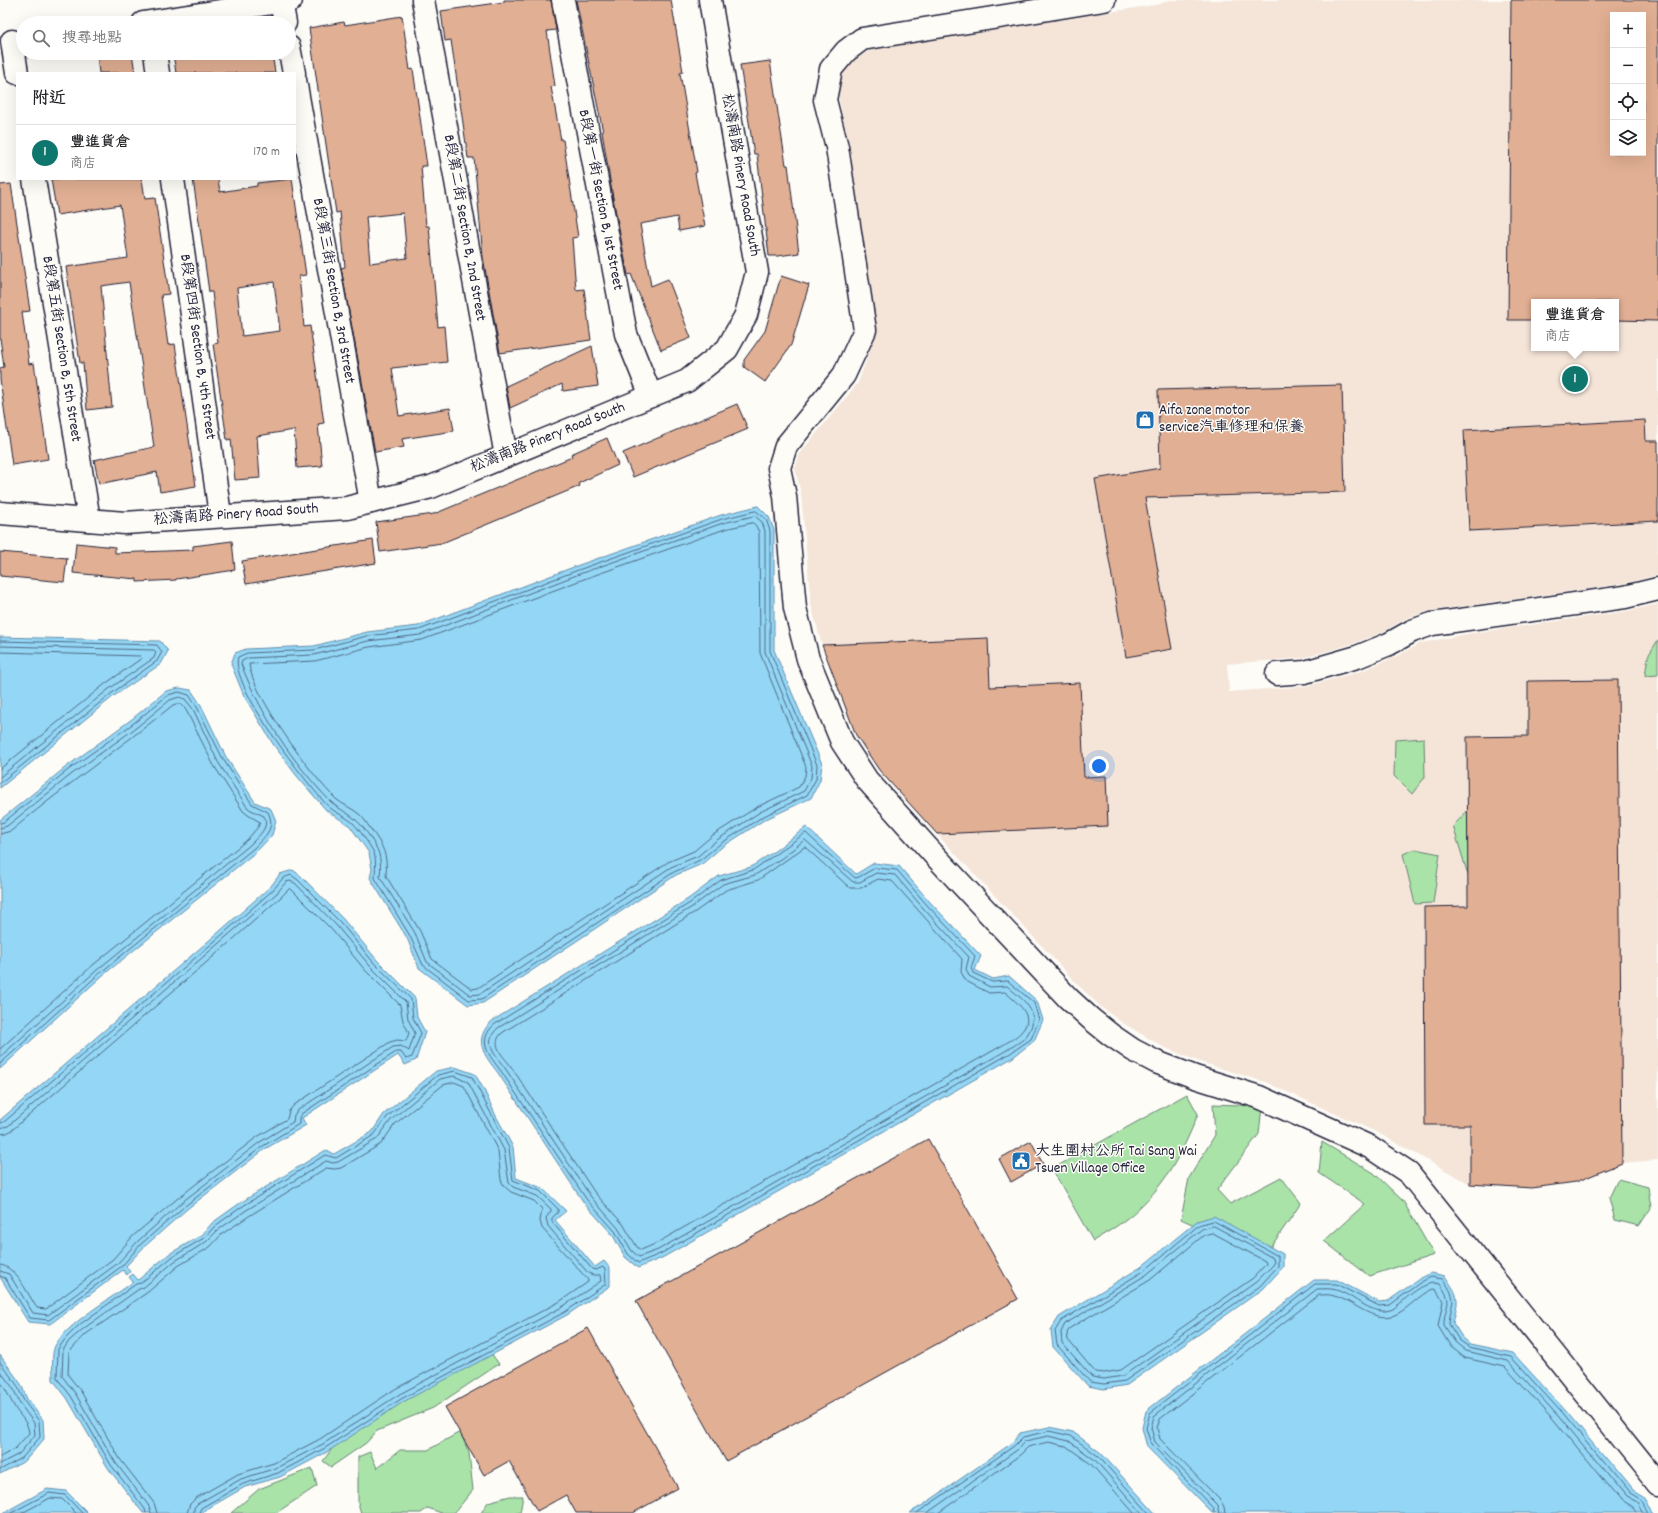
<!DOCTYPE html>
<html lang="zh-TW">
<head>
<meta charset="utf-8">
<style>
  :root { --surface:#fff; --page:#f2f2f2; --text:#202124; --muted:#757577; --line:#e0e0e0; --accent:#0f766e }
  body { margin:0; font-family:Dekko,"LXGW WenKai TC",sans-serif; background:var(--page); color:var(--text) }
  .controls { position:absolute; right:12px; top:12px; display:grid; overflow:hidden; border-radius:0px; box-shadow:0 4px 16px #0002 }
  .controls button { width:36px; height:36px; display:grid; place-items:center; padding:0; border:0; border-bottom:1px solid var(--line); background:var(--surface); color:var(--text); font:20px sans-serif }
  .you { position:absolute; left:1099px; top:766px; width:14px; height:14px; margin:-10px; border:3px solid #fff; border-radius:50%; background:#1a73e8; box-shadow:0 0 0 6px #1a73e833 }
  .badge { display:grid; place-items:center; width:26px; height:26px; border-radius:50%; background:var(--accent); color:#fff; font-size:13px; font-weight:700 }
  .pin { position:absolute; translate:-50% -50%; border:2px solid #fff; box-shadow:0 1px 4px #0006 }
  .popup { position:absolute; left:1531px; top:299px; width:88px; height:52px; box-sizing:border-box; display:grid; place-content:center; border-radius:0px; background:var(--surface); filter:drop-shadow(0 1px 3px #0005); font-size:13px; white-space:nowrap; color:var(--muted) }
  .popup b { font-size:15px; color:var(--text) }
  .popup::after { content:''; position:absolute; left:50%; top:100%; margin-left:-8px; border:8px solid transparent; border-top-color:var(--surface) }
  .list { margin:0; padding:0; list-style:none }
  h2 { display:flex; justify-content:space-between; align-items:center; height:52px; margin:0; padding:0 16px; font-size:17px }
  h2 small { font-size:13px; font-weight:400; color:var(--muted) }
  .list li { display:grid; grid-template-columns:26px 1fr auto; gap:12px; align-items:center; box-sizing:border-box; height:56px; padding:0 16px; border-top:1px solid var(--line) }
  .list b { display:block; font-size:15px; white-space:nowrap }
  .list p { margin:0; font-size:13px; white-space:nowrap; color:var(--muted) }
  .list em { font-size:13px; font-style:normal; color:var(--muted) }
  .icon { flex:none; width:22px; height:22px; fill:none; stroke:currentColor; stroke-width:2; stroke-linecap:round; stroke-linejoin:round }
  .map { position:relative; flex:none; width:1658px; height:1513px; overflow:hidden }
  .search { position:absolute; background:var(--surface); box-shadow:0 4px 16px #0002; left:16px; top:16px; width:280px; height:44px; display:flex; align-items:center; gap:10px; box-sizing:border-box; padding:0 14px; border-radius:22px; color:var(--muted); font-size:15px }
  .panel { position:absolute; background:var(--surface); box-shadow:0 4px 16px #0002; left:16px; top:72px; width:280px; height:108px; border-radius:0px }
  .map>svg:first-child { display:block }
  .built { fill:#f5e5d9; fill-rule:evenodd }
  .green { fill:#a9e3a8; stroke:#668272 }
  .water { fill:#93d6f5; stroke:#668eab }
  .lines { fill:none; stroke-linecap:round; stroke-linejoin:round }
  .shore { stroke:#4f6a85; stroke-width:1 }
  .building { fill:#e1af93; stroke:#22223b; fill-rule:evenodd }
  .minor-casing { stroke:#22223b; stroke-width:25 }
  .minor { stroke:#fdfcf7; stroke-width:22 }
  .labels { text-anchor:middle; dominant-baseline:central; stroke-width:3; stroke-linejoin:round; paint-order:stroke }
  .street-label { font-size:15px; fill:#22223b; stroke:#fdfcf7 }
  .poi-label { font-size:15px; fill:#22223b; stroke:#fdfcf7; text-anchor:start }
</style>
</head>
<body>
<div class="map">
<svg width="1658" height="1513" viewBox="0 0 1658 1513">
  <rect width="100%" height="100%" fill="#fdfcf7"/>
  <filter id="ink" filterUnits="userSpaceOnUse"><feTurbulence type="fractalNoise" baseFrequency=".025" numOctaves="2"/><feDisplacementMap in="SourceGraphic" scale="8" xChannelSelector="R" yChannelSelector="G"/><feConvolveMatrix kernelMatrix="1 2 1 2 8 2 1 2 1" color-interpolation-filters="sRGB"/></filter>
  <g filter="url(#ink)">
    <path class="built" d="M1170 0H1658V575L1622 584 1429 611 1407 618 1383 632 1352 644 1303 658 1227 664 1229 692 1307 686 1361 671 1395 657 1421 643 1466 634 1627 611 1658 604V1160L1622 1163 1576 1182 1532 1188 1470 1184 1378 1133 1265 1082 1200 1062 1163 1047 1121 1022 1101 1007 1080 987 948 846 879 770 856 735 822 645 811 605 801 494 795 469 800 453 858 383 877 331 849 145 839 100V87L843 75 850 64 860 56 871 50 1160 4ZM1613 15H1643V153H1613ZM1534 302H1616V348H1534Z"/>
    <g class="green">
      <path d="M1658 640V675L1645 676 1648 656Z"/>
      <path d="M1424 738 1425 777 1412 794 1394 776 1395 740Z"/>
      <path d="M1474 804 1468 875 1453 826Z"/>
      <path d="M1415 849 1440 854 1433 903 1415 904 1403 854Z"/>
      <path d="M1187 1094 1198 1114C1180 1159 1161 1193 1121 1223 1112 1230 1102 1235 1093 1241L1052 1169Z"/>
      <path d="M1213 1104 1262 1106 1259 1134 1217 1190 1230 1204 1281 1177 1301 1203 1264 1257 1181 1219 1189 1178 1215 1135Z"/>
      <path d="M1322 1142 1374 1173 1403 1201 1434 1255 1369 1276 1324 1241 1365 1204 1319 1173Z"/>
      <path d="M1618 1179 1648 1187 1651 1208 1639 1226 1615 1220 1609 1198Z"/>
      <path d="M488 1349 499 1364 433 1408 377 1431 366 1443 331 1467 323 1461 345 1431Z"/>
      <path d="M460 1432 469 1453 473 1490 454 1513H441L428 1508 421 1513H361L358 1503V1457L370 1452 377 1468 400 1450H428Z"/>
      <path d="M312 1468 317 1486 276 1513H231L259 1489Z"/>
      <path d="M510 1496H523L520 1513H481L488 1502Z"/>
    </g>
    <g class="water">
      <path d="M758 506 769 517 774 530V650L822 764 820 780 811 798 764 820 722 847 702 864 676 875 483 1003 468 1005 419 968 407 938 370 878 372 869 369 853 350 826 326 810 296 775 273 744 244 696 231 664 235 653 246 649 314 646 367 632 418 626 579 565 721 515Z"/>
      <path d="M0 637 160 641 168 651 161 664 114 696 0 788Z"/>
      <path d="M179 688 191 690 201 705 226 757 255 802 271 809 276 821 272 835 257 851 102 976 0 1069V820L66 767 132 719 166 691Z"/>
      <path d="M806 827 856 874 874 863 899 866 930 902 981 956 975 970 993 979 1009 976 1037 1001 1043 1020 1034 1041 1012 1058 662 1258 638 1268 625 1257 612 1234 584 1203 498 1073C484 1055 472 1040 492 1021L688 899 719 876 751 867 776 850Z"/>
      <path d="M293 870 301 876 343 919 377 960 415 998 417 1017 425 1032 416 1060 405 1065 398 1055 302 1118 306 1125 265 1149 187 1209 144 1247 126 1266 130 1272 127 1275 123 1270 50 1324 28 1322 0 1277V1120L220 931 271 886 280 874Z"/>
      <path d="M455 1067 475 1074 484 1090 496 1116 513 1147 516 1178 542 1188 566 1211 555 1220 595 1267 604 1261 610 1268V1286L567 1315 403 1402 327 1452 280 1477 245 1487 200 1513H143L108 1468 67 1398 53 1380C53 1370 51 1354 55 1346 66 1324 112 1298 133 1282L129 1277 133 1274 138 1280 169 1254 202 1235 212 1223 240 1203 326 1150 334 1154 372 1132 384 1114 436 1071Z"/>
      <path d="M1214 1216 1283 1254V1267L1263 1289 1127 1385 1104 1389 1088 1386 1053 1347 1051 1330 1059 1317 1141 1267 1197 1221Z"/>
      <path d="M1431 1273 1445 1276C1460 1298 1459 1298 1453 1323L1462 1337 1470 1344 1513 1353 1565 1410 1633 1492 1643 1498 1653 1513H1212L1147 1447 1142 1428 1146 1411 1314 1280H1337L1379 1302 1388 1301 1419 1279Z"/>
      <path d="M0 1355 21 1384 27 1399 43 1420 44 1439 25 1461 0 1474Z"/>
      <path d="M1049 1427 1073 1432 1101 1453 1155 1513H909L923 1505 1012 1443 1020 1433Z"/>
      <path d="M47 1489 66 1491 88 1513H3Z"/>
    </g>
    <g class="lines">
      <g class="shore">
        <path d="M756 511 766 519 770 531V651L817 765 816 779 807 795 762 817 720 844 700 860 674 872 482 999 469 1000 423 965 410 936 375 878C375 869 377 859 373 851 369 844 359 829 353 823 346 816 335 813 328 806 307 784 229 685 238 657L247 653 314 650 367 636 419 630 581 569 722 519Z"/>
        <path d="M755 516 762 522 765 531V652L812 766 811 778 804 791 760 812 717 840 698 856 671 867 480 994 470 995 427 962 415 933 380 877C381 868 381 855 376 847 371 838 364 827 356 820 349 813 338 809 331 802 293 763 261 715 241 664L242 661 248 658 314 655 368 641 420 635 582 573 723 523Z"/>
        <path d="M753 523 756 526 759 532 760 653 806 767 805 776 799 787 757 807 713 835 694 851 668 862 478 988 472 989 432 959 420 931 386 876C388 854 383 846 370 828 367 824 364 818 359 814 352 808 343 805 336 799 313 778 252 694 249 664L315 661 369 647 422 640 584 579 725 529Z"/>
        <path d="M0 641 157 645 162 652 157 661 112 693 0 783"/>
        <path d="M0 646 154 650 156 652 154 658 109 689 0 777"/>
        <path d="M0 652 140 656 142 658 105 684 0 769"/>
        <path d="M0 823 4 822 68 770 134 723 168 695 179 692 189 695 197 707 223 759 252 804 268 812C276 829 265 836 254 848L100 973 0 1064"/>
        <path d="M0 828 7 826 72 774 137 727 170 700 179 697 185 699 193 709 218 762 247 807 251 810 264 816C270 828 258 836 251 844L97 970 0 1057"/>
        <path d="M806 833 855 878 859 877 875 868 897 870 927 905 975 956 971 968 973 973 992 982 1008 981 1034 1003 1039 1020 1031 1039 1009 1054 660 1254 638 1263 628 1254 615 1231 587 1200 501 1071C489 1055 476 1041 495 1024L690 903 721 880 753 870Z"/>
        <path d="M0 834 11 831C63 787 120 748 173 705 181 702 183 705 187 712L213 764 243 811 248 815 260 822 258 827 247 840 93 965 0 1049"/>
        <path d="M805 840 853 882H860L876 873 895 875 923 908 969 957 966 969 969 976 990 987 1007 986C1022 999 1043 1012 1027 1035 1023 1041 1013 1046 1007 1050L658 1250 639 1257 632 1251 618 1228 591 1197 505 1068C495 1055 482 1042 498 1028L692 907 723 884 755 875 782 858Z"/>
        <path d="M805 847 850 888H861L878 879 892 881 962 959 961 972 966 981 989 993 1005 992C1016 1002 1037 1016 1021 1032 1017 1037 1009 1041 1003 1045L655 1244 641 1250 637 1247 623 1224 595 1193 510 1065C503 1056 490 1044 502 1033L695 912 726 890 758 880Z"/>
        <path d="M0 1123 4 1122 223 934 274 889 283 878 291 875 298 880 340 922 374 963 411 999 413 1018 421 1033 412 1057 406 1059 401 1052H396L301 1114 299 1118V1124L263 1146 185 1206 141 1244 122 1266 49 1320 30 1318 5 1278 0 1276"/>
        <path d="M0 1128 8 1126 226 937 277 893 286 882 290 881 295 883 336 925 370 966 406 1002 408 1019 415 1033 409 1051 401 1046 393 1047 298 1110 294 1115 293 1122 260 1142 182 1202 138 1241 118 1263 48 1315 33 1313 9 1274 0 1271"/>
        <path d="M0 1134 7 1133 12 1130 230 942 281 897 290 888 331 929 365 970 400 1005 403 1021 409 1033 406 1041 397 1040 390 1042 294 1105 289 1111 287 1119 257 1137 178 1198 133 1236 113 1259 46 1309 37 1308C28 1295 16 1266 0 1265"/>
        <path d="M1214 1221 1278 1256V1266L1260 1286 1125 1381 1104 1384 1090 1382 1057 1345 1055 1331 1061 1321 1144 1271 1199 1225Z"/>
        <path d="M1214 1226 1273 1258 1274 1264 1256 1282 1123 1376 1104 1379 1092 1377 1062 1343 1061 1332 1065 1324 1146 1275 1202 1229Z"/>
        <path d="M1213 1233 1265 1261 1266 1264 1253 1278 1121 1370 1104 1373 1095 1372 1068 1340 1067 1333 1070 1328 1150 1280 1204 1235Z"/>
        <path d="M0 1362 17 1385 24 1401 39 1421 40 1437 22 1458 0 1470"/>
        <path d="M0 1371 13 1388 20 1404 34 1423 35 1435 19 1454 0 1464"/>
        <path d="M0 1381C6 1389 9 1397 14 1406 19 1416 28 1421 29 1433L15 1449 0 1457"/>
        <path d="M11 1513 49 1493 65 1495 82 1513"/>
        <path d="M22 1513 50 1498 62 1499 76 1513"/>
        <path d="M146 1513 145 1509 111 1465 71 1396 57 1378 58 1349 66 1338 79 1325 136 1284 141 1283 172 1257 204 1238 215 1226 243 1206 325 1155 336 1158 374 1135 387 1117 438 1075 455 1071 472 1077 509 1148 513 1180 540 1191 558 1209V1212L552 1218V1222L592 1269 596 1270 603 1267 605 1269 606 1284 565 1312 401 1399 325 1448 278 1473 243 1484 201 1508 199 1513"/>
        <path d="M151 1513 149 1506 115 1462 75 1393 62 1376 63 1350 69 1341 83 1329 139 1289 144 1287 175 1261 206 1242 218 1230 245 1211 326 1161 333 1163 338 1162 377 1139 391 1120 440 1079 454 1076 468 1082 504 1150 509 1183 513 1187 537 1196 551 1209V1211L546 1218 548 1226 588 1273 593 1275H600L601 1281 562 1307 398 1395 323 1444 276 1468 241 1479 197 1504 194 1508V1513"/>
        <path d="M157 1513 154 1503 120 1459 80 1390 68 1375 69 1352 86 1334 148 1292 178 1266 210 1247 222 1234 249 1216 326 1168 335 1169 341 1168 381 1144 395 1124 443 1085 454 1082 464 1086 498 1151 501 1180 504 1186 511 1192 534 1201 542 1209 540 1221 542 1228 588 1280V1282L559 1302 395 1389 320 1439 274 1463 238 1474 196 1498 190 1504 187 1513"/>
        <path d="M917 1513 1014 1446 1023 1437 1049 1431 1071 1436 1098 1456 1149 1513"/>
        <path d="M927 1513 1017 1450 1025 1441 1048 1436 1069 1441 1095 1460 1142 1513"/>
        <path d="M938 1513 1020 1455 1028 1447 1048 1442 1066 1446 1091 1464 1134 1513"/>
        <path d="M1214 1513 1213 1508 1151 1444 1146 1428 1150 1413 1315 1284H1336L1379 1306 1390 1305 1421 1282 1431 1277 1443 1279C1459 1302 1451 1300 1449 1324L1459 1340 1469 1347 1511 1357 1562 1413 1630 1495 1640 1501 1648 1513"/>
        <path d="M1219 1513 1217 1505 1155 1442 1151 1428 1154 1416 1317 1289C1322 1289 1330 1288 1336 1290 1354 1295 1373 1318 1393 1309 1406 1299 1424 1279 1440 1284 1455 1305 1444 1304 1444 1325L1455 1342 1466 1351 1508 1361 1558 1416 1626 1498 1637 1504 1642 1513"/>
        <path d="M1225 1513 1224 1507 1221 1501 1160 1439 1157 1428 1160 1419 1319 1295C1324 1295 1330 1294 1334 1296 1354 1301 1370 1321 1392 1316 1406 1312 1419 1294 1433 1289L1436 1290 1443 1301 1438 1326 1451 1347 1465 1358 1505 1367 1554 1420 1621 1502 1632 1509 1635 1513"/>
      </g>
    </g>
    <g class="building">
      <path d="M504 0H551L556 30 547 31 555 86 551 87 561 140H563L578 237 572 238 576 290 584 289 591 340 500 353 483 257 474 158H468L451 40 445 41 441 11 504 2Z"/>
      <path d="M576 0H671L683 72 680 73 697 172 695 173 705 226 679 231 677 217 640 224 651 286 668 279 691 338 661 350 631 274 628 275 613 198 602 132H603Z"/>
      <path d="M1511 0H1658V321L1616 320V302H1534V320H1508ZM1613 15H1643V153H1613Z"/>
      <path d="M402 16 410 70 413 69 427 166H421L426 226H429L438 327 444 326 447 362 392 368 399 416 450 408 454 431 402 439 404 447 375 452 341 268 345 267 340 212 336 213 309 28 344 22 345 25ZM403 213 407 258 370 263 366 217Z"/>
      <path d="M108 53H132L135 73H99L97 55Z"/>
      <path d="M173 53H272L275 73H176Z"/>
      <path d="M770 61 786 165H788L799 253 778 256H769L757 154H754L740 65Z"/>
      <path d="M51 179H142L145 199 155 198 169 294 161 295 168 345 175 344 196 486 160 492 157 472 99 484 94 460 154 447 129 282 101 286 112 407 87 410 83 363H80L66 267 128 258 120 205 57 215Z"/>
      <path d="M193 179H218L220 192 257 186V183L292 179 306 275 299 276 304 327 310 326 324 423 318 424 322 466 297 468 294 430 257 436 260 478 235 480 231 439 227 440 213 344 218 343 212 292H209ZM274 282 280 331 242 336 237 288Z"/>
      <path d="M11 184 30 311 22 312 29 364 34 363 48 459 12 465 0 379V368L4 367 0 338V185Z"/>
      <path d="M781 276 809 285 791 345 765 382 744 367V360L765 331Z"/>
      <path d="M592 346 598 386 563 391 562 384 510 408 506 386Z"/>
      <path d="M1342 385 1345 492 1145 498 1172 649 1126 657 1095 479 1160 468 1158 390Z"/>
      <path d="M737 404 748 429 633 477 623 453Z"/>
      <path d="M1645 420 1646 441H1658V521L1469 531 1464 430Z"/>
      <path d="M607 438 618 465 579 483 580 486 442 543 380 552 376 522 434 514 572 457 571 454Z"/>
      <path d="M373 540 376 563 246 584 242 561Z"/>
      <path d="M232 541 235 570 176 579V580L137 582V579L73 573 76 543 115 547V553L193 550V546Z"/>
      <path d="M0 552 67 558 64 582 0 576Z"/>
      <path d="M988 638 990 687 1080 683 1084 777 1106 776 1108 826 937 834 879 770 856 735 822 645Z"/>
      <path d="M1618 680 1622 1163 1576 1182 1532 1188 1470 1184V1125H1425L1424 907 1468 906 1467 737 1528 736V681Z"/>
      <path d="M928 1139 1018 1299 726 1461 636 1301Z"/>
      <path d="M1031 1141 1043 1164 1011 1182 999 1159Z"/>
      <path d="M588 1328 678 1488 633 1513H576L566 1495 537 1511 509 1461 484 1475 445 1407Z"/>
    </g>
    <g class="lines">
      <g class="minor-casing">
        <g id="minor">
          <path d="M423 0 506 456"/>
          <path d="M563 0 626 334 651 396"/>
          <path d="M1104 0 862 39 846 51 831 69 825 100 837 147 865 330 844 375 786 446 779 468 785 496 795 608 808 659 842 742 867 780 936 857 1068 998 1091 1019 1111 1035 1133 1050 1156 1062 1195 1077 1259 1097 1370 1147 1409 1173 1658 1484"/>
          <path d="M281 1 285 23"/>
          <path d="M143 23 291 0"/>
          <path d="M12 41 17 73"/>
          <path d="M289 47 294 73"/>
          <path d="M155 53 158 73"/>
          <path d="M295 80 371 502"/>
          <path d="M34 179 89 520"/>
          <path d="M173 179 220 515"/>
          <path d="M0 513 125 523 347 508 431 487 687 381 727 349 746 315 757 272 710 0"/>
          <path d="M1277 674 1305 672 1357 657 1389 644 1412 631 1432 624 1625 597 1658 589"/>
        </g>
      </g>
      <use href="#minor" class="minor"/>
    </g>
  </g>
  <defs>
    <g id="shop-square" transform="scale(1)"><rect x="-9" y="-9" width="18" height="18" rx="4" fill="#1f6fb2" stroke="#fdfcf7"/><path d="M-5-2.5h2.3a2.7 3.5 0 0 1 5.4 0H5L5.5 6h-11ZM-1.5-2.5h3a1.5 2.3 0 0 0-3 0Z" fill="#fff"/></g>
    <g id="civic-square" transform="scale(1)"><rect x="-9" y="-9" width="18" height="18" rx="4" fill="#1f6fb2" stroke="#fdfcf7"/><path d="M-.6-6.5H3V-4.5H.6V-3L4-1V1h2V6H-6V1h2V-1L-.6-3ZM-1.2 2.5V6h2.4V2.5Z" fill="#fff"/></g>
  </defs>
  <g fill-rule="evenodd">
    <use href="#shop-square" x="1145" y="420"/>
    <use href="#civic-square" x="1021" y="1161"/>
  </g>
  <g class="labels">
    <g class="street-label">
      <text transform="translate(740 175) rotate(80)">松濤南路 Pinery Road South</text>
      <text transform="translate(600 200) rotate(79)">B段第一街 Section B, 1st Street</text>
      <text transform="translate(464 228) rotate(80)">B段第二街 Section B, 2nd Street</text>
      <text transform="translate(333 291) rotate(80)">B段第三街 Section B, 3rd Street</text>
      <text transform="translate(197 347) rotate(82)">B段第四街 Section B, 4th Street</text>
      <text transform="translate(61 349) rotate(81)">B段第五街 Section B, 5th Street</text>
      <text transform="translate(548 438) rotate(-22)">松濤南路 Pinery Road South</text>
      <text transform="translate(236 515) rotate(-4)">松濤南路 Pinery Road South</text>
    </g>
    <g class="poi-label">
      <text x="1159" y="411">Aifa zone motor<tspan x="1159" dy="17">service汽車修理和保養</tspan></text>
      <text x="1035" y="1152">大生圍村公所 Tai Sang Wai<tspan x="1035" dy="17">Tsuen Village Office</tspan></text>
    </g>
  </g>
</svg>
<div class="controls">
<button>+</button>
<button>−</button>
<button><svg class="icon" aria-label="locate" viewBox="0 0 24 24"><circle cx="12" cy="12" r="6"/><path d="M12 2v4M12 18v4M2 12h4M18 12h4"/></svg></button>
<button><svg class="icon" aria-label="layers" viewBox="0 0 24 24"><path d="M12 4l9 5-9 5-9-5zM3 14l9 5 9-5"/></svg></button>
</div>
<div class="you"></div>
<div class="pin badge" style="left:1575px;top:379px">1</div>
<div class="popup"><b>豐進貨倉</b>商店</div>
<div class="search"><svg class="icon" aria-label="search" viewBox="0 0 24 24"><circle cx="10" cy="10" r="6"/><path d="M15 15l6 6"/></svg>搜尋地點</div>
<section class="panel">
<h2>附近<small></small></h2>
<ul class="list">
<li><span class="badge">1</span><div><b>豐進貨倉</b><p>商店</p></div><em>170 m</em></li>
</ul>
</section>
</div>
</body>
</html>
